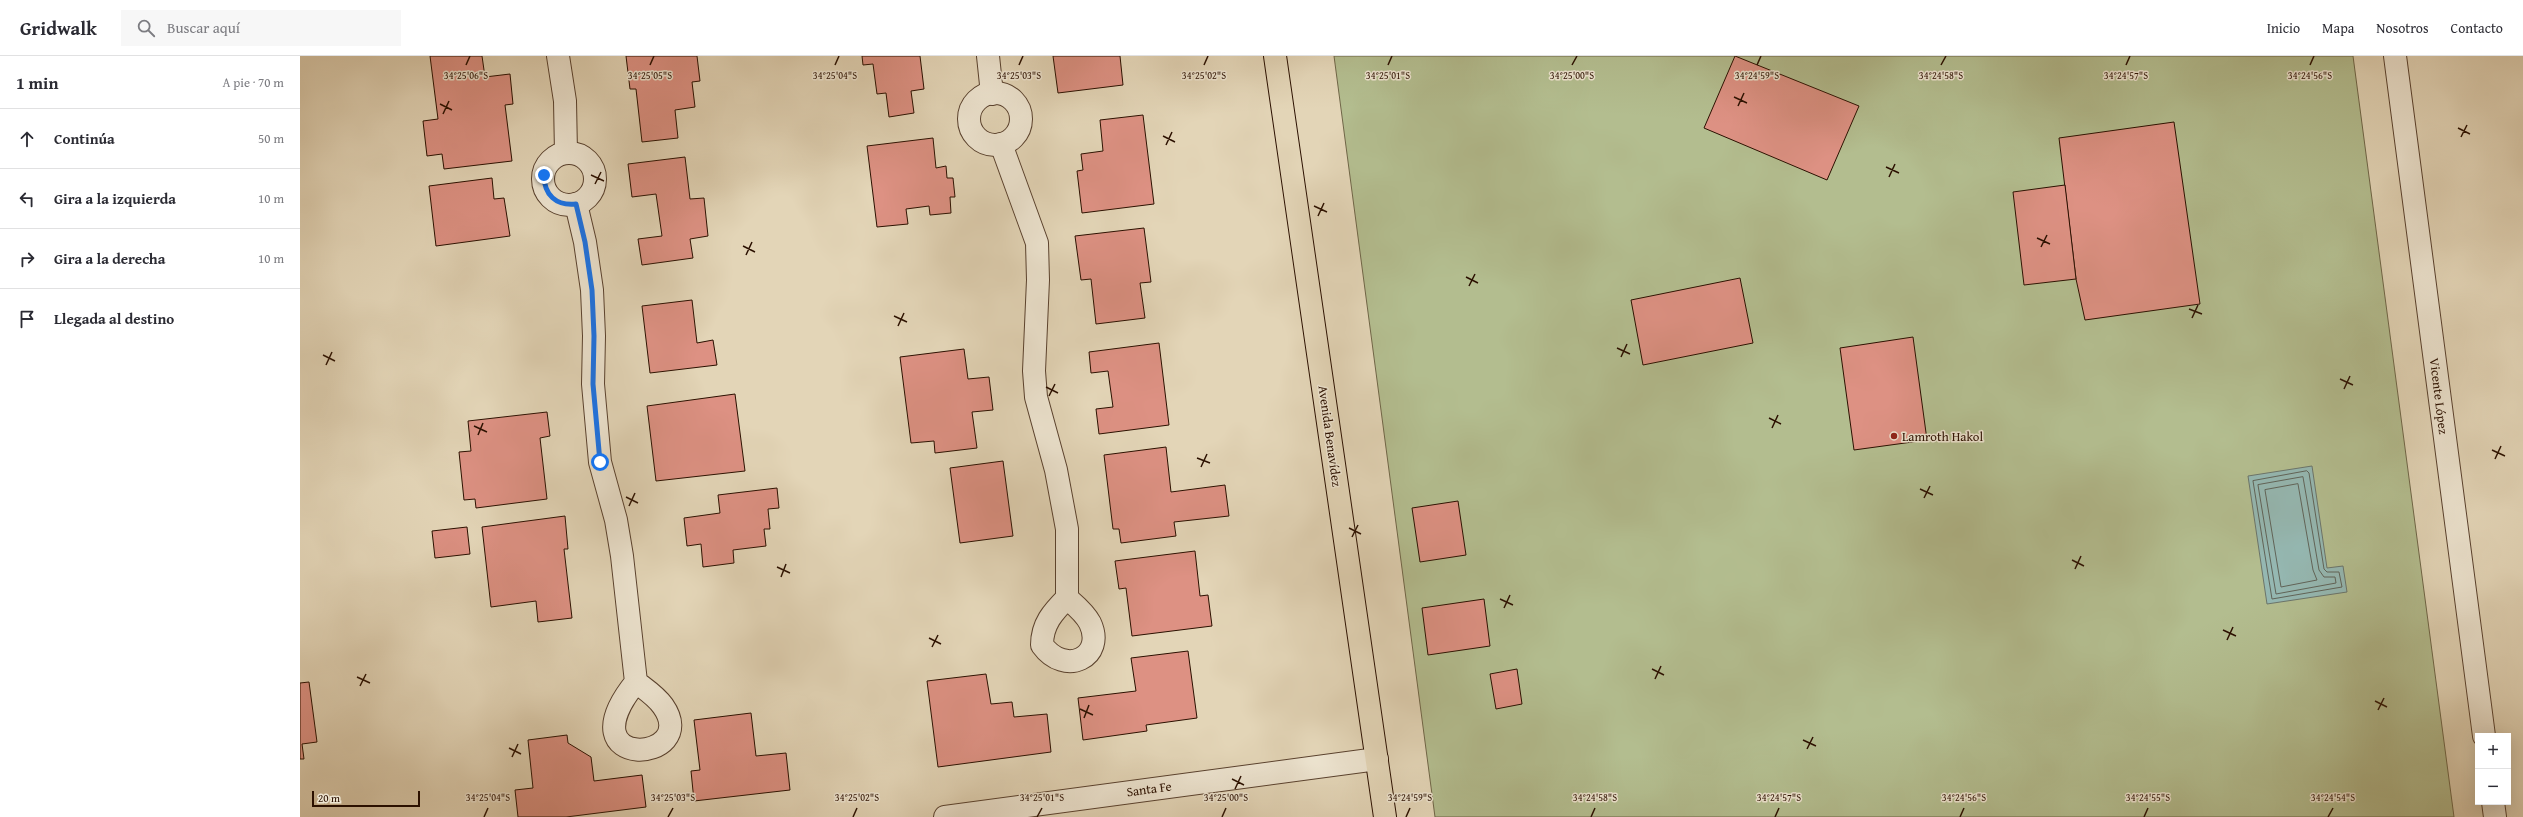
<!DOCTYPE html>
<html lang="es">
<head>
<meta charset="utf-8">
<style>
  :root { --surface:#fff; --page:#f7f7f7; --text:#2b2b33; --muted:#7c7c81; --line:#e1e1e2 }
  body { margin:0; font-family:"Gentium Book Plus",serif; background:var(--page); color:var(--text) }
  .controls { position:absolute; right:12px; bottom:12px; display:grid; overflow:hidden; border-radius:0px; box-shadow:0 4px 16px #0002 }
  .controls button { width:36px; height:36px; display:grid; place-items:center; padding:0; border:0; border-bottom:1px solid var(--line); background:var(--surface); color:var(--text); font:20px sans-serif }
  .scale { position:absolute; left:12px; bottom:10px; width:108px; box-sizing:border-box; padding-left:4px; border:2px solid #2b1000; border-top:0; font-size:11px; line-height:14px; white-space:nowrap; color:#2b1000; -webkit-text-stroke:3px #ede4d0; paint-order:stroke }
  .stop { position:absolute; width:12px; height:12px; margin:-9px; border:3px solid #1a73e8; border-radius:50%; background:#fff }
  .stop.end { background:#1a73e8; border-color:#fff; box-shadow:0 1px 4px #0008 }
  .list { margin:0; padding:0; list-style:none }
  h2 { display:flex; justify-content:space-between; align-items:center; height:52px; margin:0; padding:0 16px; font-size:17px }
  h2 small { font-size:13px; font-weight:400; color:var(--muted) }
  .list li { display:grid; grid-template-columns:26px 1fr auto; gap:12px; align-items:center; box-sizing:border-box; height:60px; padding:0 16px; border-top:1px solid var(--line) }
  .list b { display:block; font-size:15px; white-space:nowrap }
  .list em { font-size:13px; font-style:normal; color:var(--muted) }
  .icon { flex:none; width:22px; height:22px; fill:none; stroke:currentColor; stroke-width:2; stroke-linecap:round; stroke-linejoin:round }
  .map { position:relative; flex:none; width:2223px; height:761px; overflow:hidden }
  header { display:flex; align-items:center; gap:24px; box-sizing:border-box; height:56px; padding:0 20px; background:var(--surface); border-bottom:1px solid var(--line) }
  header strong { font-size:19px }
  nav { display:flex; gap:22px; margin-inline-start:auto; font-size:14px }
  .search { width:280px; height:36px; background:var(--page); display:flex; align-items:center; gap:10px; box-sizing:border-box; padding:0 14px; border-radius:0px; color:var(--muted); font-size:15px }
  main { display:flex }
  aside { flex:1; background:var(--surface) }
  .map>svg:first-child { display:block }
  .green { fill:#b3bd8f; stroke:#6f6648 }
  .water { fill:#95b8b2; stroke:#6b756b }
  .lines { fill:none; stroke-linecap:round; stroke-linejoin:round }
  .shore { stroke:#606459; stroke-width:1 }
  .building { fill:#dd9183; stroke:#2b1000 }
  .minor-casing { stroke:#59412e; stroke-width:24 }
  .major-casing { stroke:#2b1000; stroke-width:24 }
  .minor { stroke:#ede4d0; stroke-width:22 }
  .major { stroke:#e3d5b7; stroke-width:22 }
  .route { stroke:#1a73e8; stroke-width:5 }
  .ticks { fill:none; stroke:#2b1000; stroke-width:1.5 }
  .poi-dot { fill:#8f2418; stroke:#ede4d0; stroke-width:1.5 }
  .labels { text-anchor:middle; dominant-baseline:central; stroke-width:3; stroke-linejoin:round; paint-order:stroke }
  .street-label { font-size:13px; fill:#2b1000; stroke:#ede4d0 }
  .poi-label { font-size:13px; fill:#2b1000; stroke:#ede4d0; text-anchor:start }
  .ticks-label { font-size:10px; text-anchor:middle; fill:#2b1000; stroke:#ede4d0; stroke-width:3; stroke-linejoin:round; paint-order:stroke }
</style>
</head>
<body>
<header>
<strong>Gridwalk</strong>
<div class="search"><svg class="icon" aria-label="search" viewBox="0 0 24 24"><circle cx="10" cy="10" r="6"/><path d="M15 15l6 6"/></svg>Buscar aquí</div>
<nav><a>Inicio</a><a>Mapa</a><a>Nosotros</a><a>Contacto</a></nav>
</header>
<main>
<aside>
<h2>1 min<small>A pie · 70 m</small></h2>
<ul class="list">
<li><svg class="icon" aria-label="ahead" viewBox="0 0 24 24"><path d="M12 20V5M6 11l6-6 6 6"/></svg><div><b>Continúa</b></div><em>50 m</em></li>
<li><svg class="icon" aria-label="left" viewBox="0 0 24 24"><path d="M17 20v-9H6M10 6l-5 5 5 5"/></svg><div><b>Gira a la izquierda</b></div><em>10 m</em></li>
<li><svg class="icon" aria-label="right" viewBox="0 0 24 24"><path d="M7 20v-9h11M14 6l5 5-5 5"/></svg><div><b>Gira a la derecha</b></div><em>10 m</em></li>
<li><svg class="icon" aria-label="arrive" viewBox="0 0 24 24"><path d="M6 21V4h12l-3 4 3 4H6"/></svg><div><b>Llegada al destino</b></div></li>
</ul>
</aside>
<div class="map">
<svg width="2223" height="761" viewBox="0 0 2223 761">
  <rect width="100%" height="100%" fill="#e3d5b7"/>
  <filter id="stains"><feTurbulence type="fractalNoise" baseFrequency=".005" numOctaves="4"/><feColorMatrix values="0 0 0 0 .2 0 0 0 0 .09 0 0 0 0 .02 0 0 0 .5 -.17"/></filter>
  <radialGradient id="worn" r=".72"><stop offset=".6" stop-color="#630" stop-opacity="0"/><stop offset="1" stop-color="#630" stop-opacity=".3"/></radialGradient>
  <path class="green" d="M1034 0H2053L2154 761H1135Z"/>
  <path class="water" d="M2012 410 2027 512 2043 510 2047 536 1967 548 1948 420Z"/>
  <g class="lines">
    <g class="shore">
      <path d="M2007 415 2009 417 2024 513 2027 516H2039L2042 531 1972 543 1953 425Z"/>
      <path d="M2003 421 2019 514 2024 521H2035L2036 527 1976 538 1958 429Z"/>
      <path d="M1998 428 2013 514 2017 524 1981 531 1965 434Z"/>
    </g>
  </g>
  <g class="building">
    <path d="M130 0H182L185 21 210 18 213 48 205 49 212 105 144 113 142 98 127 100 123 65 138 63Z"/>
    <path d="M326 0H397L400 25 392 26 395 51 375 54 378 82 342 86 336 33H330Z"/>
    <path d="M562 0H620L624 33 611 35 614 57 589 61 586 37 577 38 573 8 563 9Z"/>
    <path d="M753 0H820L823 29 758 37Z"/>
    <path d="M1435 0 1559 50 1527 124 1404 72Z"/>
    <path d="M843 59 854 148 782 157 777 115 783 114 781 98 803 95 800 64Z"/>
    <path d="M1874 66 1900 248 1785 264 1776 223 1759 82Z"/>
    <path d="M633 82 636 112 646 110 647 122H653L655 141H650L651 157 630 159 629 150 606 153 608 168 577 171 567 90Z"/>
    <path d="M385 101 390 143 404 142 408 180 390 183 393 202 342 209 338 183 362 180 356 138 332 141 328 108Z"/>
    <path d="M192 122 194 143 204 142 210 180 136 190 129 130Z"/>
    <path d="M1765 129 1776 223 1724 229 1713 136Z"/>
    <path d="M844 172 851 226 840 227 845 262 796 268 791 223 781 224 775 180Z"/>
    <path d="M1440 222 1453 287 1343 309 1331 244Z"/>
    <path d="M392 244 397 287 413 284 417 309 350 317 342 250Z"/>
    <path d="M1613 281 1627 384 1554 394 1540 292Z"/>
    <path d="M859 287 869 369 799 378 796 353 813 351 808 315 791 317 789 296Z"/>
    <path d="M664 293 668 323 689 321 693 354 672 356 677 392 635 397 634 385 611 387 600 301Z"/>
    <path d="M435 338 445 415 356 425 347 350Z"/>
    <path d="M247 356 250 380 240 382 247 443 176 452 175 443 164 444 159 396 171 395 168 365Z"/>
    <path d="M866 391 871 436 925 429 929 460 874 466 876 480 821 487 819 473H813L804 399Z"/>
    <path d="M703 405 713 480 660 487 650 412Z"/>
    <path d="M477 432 479 452 468 453 470 473H464L466 490 433 494 434 507 403 511 401 488 387 490 384 462 420 457 418 439Z"/>
    <path d="M1158 445 1166 499 1120 506 1112 452Z"/>
    <path d="M265 460 268 493H264L272 562 238 566 236 545 191 551 182 471Z"/>
    <path d="M167 471 170 498 135 502 132 475Z"/>
    <path d="M895 495 900 540 908 539 912 570 832 580 826 532 819 533 815 505Z"/>
    <path d="M1184 543 1190 590 1128 599 1122 552Z"/>
    <path d="M888 595 897 662 846 669 847 675 783 684 778 642 836 635 831 602Z"/>
    <path d="M1217 613 1222 648 1196 653 1190 618Z"/>
    <path d="M686 618 691 648 712 646 714 661 747 658 751 696 638 711 627 625Z"/>
    <path d="M9 626 17 686 2 688 4 703H0V627Z"/>
    <path d="M451 657 456 700 486 697 490 734 394 745 391 715 400 714 394 664Z"/>
    <path d="M267 679 268 687 291 701 294 725 342 719 346 751 266 761H218L215 734 233 732 228 684Z"/>
  </g>
  <g class="lines">
    <g class="minor-casing">
      <g id="minor">
        <path d="M258 0 265 45 266 97"/>
        <path d="M688 0 692 38"/>
        <path d="M2095 0 2184 680"/>
        <circle cx="695" cy="63" r="26"/>
        <path d="M701 88 737 187 738 224 734 315 736 341 756 414 767 473V542C753 556 742 568 742 589 765 621 806 601 790 567 785 557 775 549 767 542"/>
        <circle cx="269" cy="123" r="26"/>
        <path d="M276 148 285 186 292 234 294 280 293 328 300 406 316 464 322 500 336 626C262 717 403 707 363 650 356 640 345 633 336 626"/>
        <path d="M2193 746 2195 761"/>
        <path d="M645 761 1077 703"/>
      </g>
    </g>
    <g class="major-casing">
      <path id="major" d="M975 0 1085 761"/>
    </g>
    <use href="#minor" class="minor"/>
    <use href="#major" class="major"/>
  </g>
  <g class="lines">
    <path class="route" d="M244 119C244 139 256 150 276 148L285 186 292 234 294 280 293 328 300 406"/>
  </g>
  <path class="ticks" d="M166 9 170 0M350 9 354 0M535 9 539 0M719 9 723 0M904 9 908 0M1088 9 1092 0M1272 9 1277 0M1457 9 1461 0M1641 9 1646 0M1826 9 1830 0M2010 9 2014 0M1434 41 1447 47M140 48 152 54M1438 50 1444 37M143 58 149 45M2158 72 2170 78M863 80 875 86M2161 81 2167 69M866 89 872 76M1586 111 1599 117M291 119 304 125M1589 121 1595 108M295 128 301 116M1014 150 1027 156M1018 160 1024 147M1737 182 1750 188M443 190 455 196M1741 191 1747 179M446 199 452 186M1166 221 1178 227M1169 230 1175 218M1889 253 1902 258M594 260 607 266M1892 262 1898 249M598 270 604 257M1317 292 1330 298M23 299 35 305M1321 301 1327 288M26 309 32 296M2040 323 2053 329M746 331 758 337M2044 333 2050 320M749 340 755 328M1469 362 1481 368M174 370 187 376M1472 372 1478 359M178 379 183 367M2192 394 2205 400M897 402 910 407M2195 403 2201 390M901 411 907 398M1620 433 1633 439M326 441 338 447M1624 442 1630 430M329 450 335 437M1049 472 1061 478M1052 481 1058 469M1772 504 1784 510M477 511 490 517M1775 513 1781 500M481 521 486 508M1200 543 1213 549M1204 552 1210 539M1923 574 1936 580M629 582 641 588M1927 584 1933 571M632 591 638 579M1352 613 1364 619M57 621 70 627M1355 623 1361 610M60 630 66 618M2075 645 2087 651M780 653 793 659M2078 654 2084 642M784 662 789 649M1503 684 1516 690M209 692 221 698M1507 693 1513 681M212 701 218 688M932 723 944 729M935 733 941 720M184 761 188 752M368 761 373 752M553 761 557 752M737 761 742 752M922 761 926 752M1106 761 1110 752M1291 761 1295 752M1475 761 1479 752M1660 761 1664 752M1844 761 1848 752M2028 761 2033 752"/>
  <circle class="poi-dot" cx="1594" cy="380" r="4"/>
  <g class="labels">
    <g class="street-label">
      <text transform="translate(2139 340) rotate(83)">Vicente López</text>
      <text transform="translate(1030 380) rotate(82)">Avenida Benavídez</text>
      <text transform="translate(849 733) rotate(-8)">Santa Fe</text>
    </g>
    <g class="poi-label">
      <text x="1602" y="380">Lamroth Hakol</text>
    </g>
  </g>
  <g class="ticks-label">
    <text x="166" y="23">34°25'06"S</text>
    <text x="350" y="23">34°25'05"S</text>
    <text x="535" y="23">34°25'04"S</text>
    <text x="719" y="23">34°25'03"S</text>
    <text x="904" y="23">34°25'02"S</text>
    <text x="1088" y="23">34°25'01"S</text>
    <text x="1272" y="23">34°25'00"S</text>
    <text x="1457" y="23">34°24'59"S</text>
    <text x="1641" y="23">34°24'58"S</text>
    <text x="1826" y="23">34°24'57"S</text>
    <text x="2010" y="23">34°24'56"S</text>
    <text x="188" y="745">34°25'04"S</text>
    <text x="373" y="745">34°25'03"S</text>
    <text x="557" y="745">34°25'02"S</text>
    <text x="926" y="745">34°25'00"S</text>
    <text x="1110" y="745">34°24'59"S</text>
    <text x="1295" y="745">34°24'58"S</text>
    <text x="1479" y="745">34°24'57"S</text>
    <text x="1664" y="745">34°24'56"S</text>
    <text x="2033" y="745">34°24'54"S</text>
    <text x="742" y="745">34°25'01"S</text>
    <text x="1848" y="745">34°24'55"S</text>
  </g>
  <rect width="100%" height="100%" filter="url(#stains)"/>
  <rect width="100%" height="100%" fill="url(#worn)"/>
</svg>
<div class="controls">
<button>+</button>
<button>−</button>
</div>
<div class="scale">20 m</div>
<div class="stop" style="left:300px;top:406px"></div>
<div class="stop end" style="left:244px;top:119px"></div>
</div>
</main>
</body>
</html>
